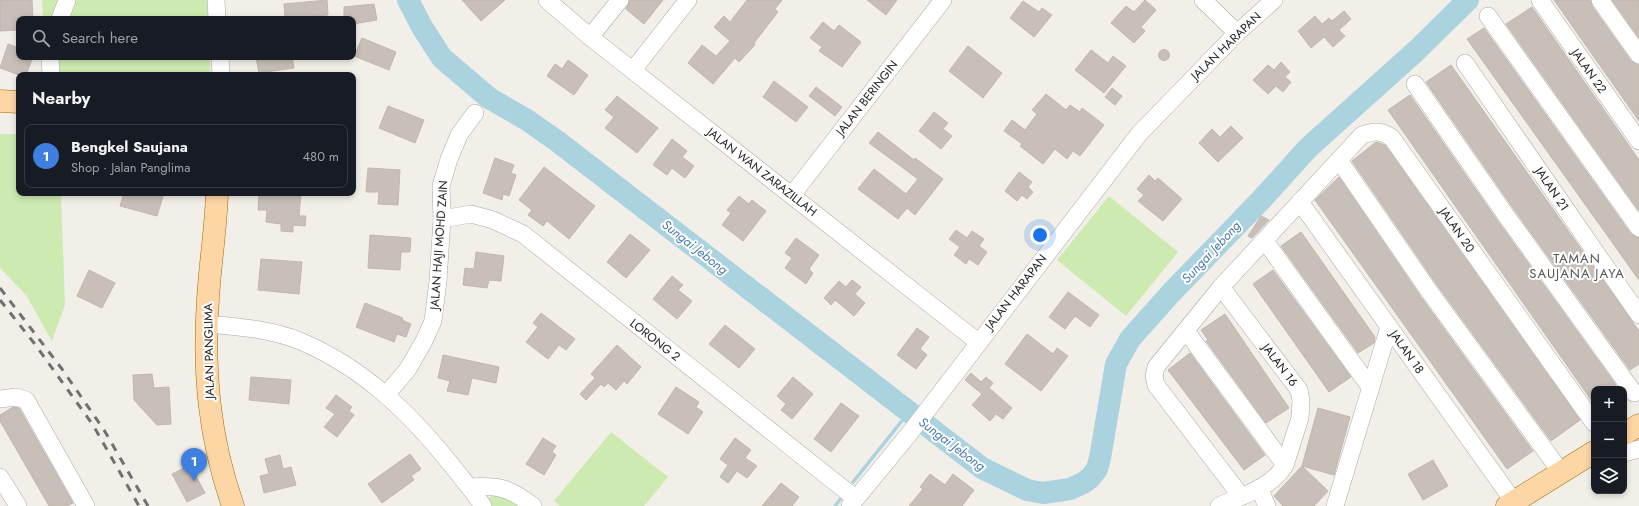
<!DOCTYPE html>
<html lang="en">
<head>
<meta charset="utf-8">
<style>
  :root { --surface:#171b24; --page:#242831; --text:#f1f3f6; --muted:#9ea1a6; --line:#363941; --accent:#d40000 }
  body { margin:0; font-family:Jost,sans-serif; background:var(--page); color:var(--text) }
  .controls { position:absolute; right:12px; bottom:12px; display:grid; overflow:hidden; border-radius:8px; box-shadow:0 2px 6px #0003 }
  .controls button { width:36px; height:36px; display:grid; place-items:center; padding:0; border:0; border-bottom:1px solid var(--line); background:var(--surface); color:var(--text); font:20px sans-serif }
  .you { position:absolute; left:1040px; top:235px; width:14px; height:14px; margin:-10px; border:3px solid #fff; border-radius:50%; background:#1a73e8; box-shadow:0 0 0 6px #1a73e833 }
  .badge { display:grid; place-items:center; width:26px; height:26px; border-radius:50%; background:var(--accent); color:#fff; font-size:13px; font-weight:700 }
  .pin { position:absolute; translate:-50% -33px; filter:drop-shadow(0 1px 2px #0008) }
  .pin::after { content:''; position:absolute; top:21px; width:14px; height:12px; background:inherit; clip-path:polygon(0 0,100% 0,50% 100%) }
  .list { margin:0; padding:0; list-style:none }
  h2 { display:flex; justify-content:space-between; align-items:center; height:52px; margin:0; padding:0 16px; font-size:17px }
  h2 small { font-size:13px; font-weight:400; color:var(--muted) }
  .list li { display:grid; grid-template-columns:26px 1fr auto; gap:12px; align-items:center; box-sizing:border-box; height:64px; margin:0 8px 8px; padding:0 8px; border:1px solid var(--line); border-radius:8px }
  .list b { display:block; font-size:15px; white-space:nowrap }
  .list p { margin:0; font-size:13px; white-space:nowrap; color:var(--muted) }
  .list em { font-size:13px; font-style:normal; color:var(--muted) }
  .icon { flex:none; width:22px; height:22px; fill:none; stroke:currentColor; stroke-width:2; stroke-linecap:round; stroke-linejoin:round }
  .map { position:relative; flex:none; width:1639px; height:506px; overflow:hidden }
  .search { position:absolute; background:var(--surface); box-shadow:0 2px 6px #0003; left:16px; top:16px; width:340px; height:44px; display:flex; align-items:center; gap:10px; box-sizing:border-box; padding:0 14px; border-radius:8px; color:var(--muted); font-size:15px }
  .panel { position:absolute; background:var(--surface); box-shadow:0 2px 6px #0003; left:16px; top:72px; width:340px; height:124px; border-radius:8px }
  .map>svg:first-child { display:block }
  .grass { fill:#cdebb0 }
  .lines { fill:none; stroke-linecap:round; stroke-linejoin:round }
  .stream { stroke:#aad3df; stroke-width:3.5 }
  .river { stroke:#aad3df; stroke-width:22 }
  .building { fill:#c7bfb8; stroke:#c4b6ab }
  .minor-casing { stroke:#a9a9a9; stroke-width:18 }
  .major-casing { stroke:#a06b00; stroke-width:23 }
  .minor { stroke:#fff; stroke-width:17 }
  .major { stroke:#fcd6a4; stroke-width:22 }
  .rail { stroke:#707070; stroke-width:3; stroke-dasharray:8 8; stroke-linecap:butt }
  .labels { text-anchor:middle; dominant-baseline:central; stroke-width:4; stroke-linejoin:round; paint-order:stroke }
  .street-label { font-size:12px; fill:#222; stroke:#fff }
  .water-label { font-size:13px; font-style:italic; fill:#4a7aab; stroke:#fff }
  .neighbourhood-label { font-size:13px; letter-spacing:1px; fill:#555; stroke:#fff }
</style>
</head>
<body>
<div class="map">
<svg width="1639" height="506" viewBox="0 0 1639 506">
  <rect width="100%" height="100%" fill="#f2efe9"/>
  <g class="grass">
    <path d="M42 0H207L208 19H43Z"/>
    <path d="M45 57H210V75H46Z"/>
    <path d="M0 134H19V193H61L65 305 52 341 26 295 0 268Z"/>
    <path d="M1109 196 1178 252 1126 316 1057 260Z"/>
    <path d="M611 432 668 477 644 506H560L554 501Z"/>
    <path d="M497 495 506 496 519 506H488V499L491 496Z"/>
  </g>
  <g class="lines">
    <g class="stream">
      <path d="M853 482 909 412"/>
      <path d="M835 506 842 497"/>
    </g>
    <path class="river" d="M408 0 422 27 442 58 489 98 527 120 557 141 982 468 1027 490 1043 493 1070 489 1083 483 1090 478 1097 469 1100 458 1116 364 1130 339 1171 293 1261 200 1308 148 1416 51 1468 0"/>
  </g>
  <g class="building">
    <path d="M0 0H32L33 19H19V30L0 31Z"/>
    <path d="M327 0 328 15 285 19 284 4Z"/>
    <path d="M462 0H505L481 21Z"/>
    <path d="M630 0H663L644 24 626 9Z"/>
    <path d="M747 0H782L775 9 778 12 754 43 755 45 739 62 735 58 713 84 688 63 702 45 716 56 730 41 714 27 724 16 730 22Z"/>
    <path d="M867 0H897L886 15Z"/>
    <path d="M1145 0 1156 10 1141 27 1145 31 1134 43 1111 23 1126 6 1134 12Z"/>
    <path d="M1554 0H1590L1592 6 1631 61 1639 65V121Z"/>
    <path d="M1612 0H1639V38Z"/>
    <path d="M1023 1 1039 12 1042 8 1052 15 1034 37 1010 18Z"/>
    <path d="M374 4 377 20 353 24V19H344V7Z"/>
    <path d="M1532 7 1639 160V211L1506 24Z"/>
    <path d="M1344 11 1351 19 1339 30 1345 36 1333 47 1324 37 1311 48 1298 31 1315 16 1322 24 1329 18 1332 21Z"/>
    <path d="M823 22 834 31 839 25 861 42 842 67 819 51 822 47 810 38Z"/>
    <path d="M1484 28 1631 234 1639 238V280L1467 39Z"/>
    <path d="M362 38 396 52 389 70 354 56Z"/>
    <path d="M8 44 19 48V57H33L26 75H19L0 68Z"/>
    <path d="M968 46 1002 73 983 98 949 71Z"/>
    <circle cx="1164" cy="55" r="5.5"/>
    <path d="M1091 50 1108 63 1113 56 1126 66 1104 93 1075 70Z"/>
    <path d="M256 57H292L294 68 259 73Z"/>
    <path d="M568 60 588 75 574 95 547 76 555 64 562 69Z"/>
    <path d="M1281 62 1290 72 1285 77 1291 82 1283 92 1276 86 1268 94 1253 80 1268 65 1274 70Z"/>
    <path d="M1451 65 1639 331V364L1630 370 1513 208 1426 82Z"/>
    <path d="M774 81 808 107 796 122 763 97Z"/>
    <path d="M816 87 842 107 835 116 809 96Z"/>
    <path d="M1112 88 1122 96 1115 105 1105 97Z"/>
    <path d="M1046 94 1066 110 1070 105 1080 112 1082 108 1104 125 1080 156 1073 151 1067 159 1055 149 1043 164 1020 146 1022 144 1004 131 1012 120 1025 130 1037 114 1032 110Z"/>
    <path d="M1410 95 1497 220 1616 385 1610 389H1594V404L1388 110Z"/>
    <path d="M617 96 658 128 637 153 605 128 614 117 605 110Z"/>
    <path d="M388 106 424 120 415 143 379 128Z"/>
    <path d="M934 112 948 123 943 129 952 136 941 149 919 131Z"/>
    <path d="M1231 126 1243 138 1218 162 1199 143 1212 129 1220 137Z"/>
    <path d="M878 132 914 160 915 158 943 179 915 215 907 208 898 219 858 189 874 169 906 194 918 179 869 143Z"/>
    <path d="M672 139 687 151 682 157 694 166 685 178 672 168 667 175 653 165Z"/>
    <path d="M1376 142 1385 145 1580 420 1551 441 1437 285 1352 161Z"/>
    <path d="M495 158 514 165 511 173 516 175 509 196 503 194 502 200 483 193Z"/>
    <path d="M544 167 595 206 569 239 547 221 543 226 528 215 532 210 519 200Z"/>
    <path d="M368 168 400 170 398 205 378 204 379 192H366Z"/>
    <path d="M1019 172 1032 182 1028 187 1033 192 1027 199 1022 195 1017 201 1005 191Z"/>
    <path d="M1149 175 1155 181 1158 178 1182 199 1163 221 1138 201 1144 195 1137 189Z"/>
    <path d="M1339 177 1421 297 1533 451 1507 469 1315 200Z"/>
    <path d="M124 193H164L157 216 120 206Z"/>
    <path d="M259 193H301L299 216H306L305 226 293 225V232L281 231V224L266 222 267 210H258Z"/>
    <path d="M739 196 749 204 752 200 766 211 743 241 722 225 731 213 727 210Z"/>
    <path d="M1261 216 1269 220 1252 238 1248 236Z"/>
    <path d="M956 230 967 238 972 231 984 239 979 246 987 252 978 265 969 259 966 264 954 255 960 247 949 239Z"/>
    <path d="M1301 232 1375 337 1374 343 1358 353 1281 246Z"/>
    <path d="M630 234 650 250 626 278 607 262Z"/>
    <path d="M370 235 411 238 410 252H401L400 270 368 268Z"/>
    <path d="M796 238 819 255 809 269 813 273 806 284 785 268 792 258 785 253Z"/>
    <path d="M476 252 504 256 501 281 489 280 487 288 463 285 465 268 474 269Z"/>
    <path d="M261 259 302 262 299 294 258 290Z"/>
    <path d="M89 270 115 283 102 308 77 296Z"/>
    <path d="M1273 270 1351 377 1329 392 1253 284Z"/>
    <path d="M672 276 683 285 678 290 692 301 677 319 653 299Z"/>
    <path d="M852 280 861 287 855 294 865 303 854 316 835 300 831 305 824 298 839 281 846 287Z"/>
    <path d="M1068 292 1099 315 1090 327 1075 316 1065 329 1049 317Z"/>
    <path d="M365 303 403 318 402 320 411 324 406 337 397 334 394 342 356 327Z"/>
    <path d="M541 313 575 339 566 350 559 345 548 359 526 342 538 327 533 323Z"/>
    <path d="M1225 314 1289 408 1266 423 1206 341 1208 340 1201 330Z"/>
    <path d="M725 325 755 349 739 368 709 344Z"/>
    <path d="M917 328 929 337 920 349 927 355 916 369 897 355Z"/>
    <path d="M1027 334 1053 354 1057 348 1068 356 1041 391 1005 364Z"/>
    <path d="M617 345 641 367 627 384 624 381 616 390 608 383 604 387 601 384 586 400 580 394 595 378 591 374Z"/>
    <path d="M1190 353 1265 455 1244 470 1168 370Z"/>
    <path d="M443 355 499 367 496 383 472 378 468 395 447 391 450 381 438 378Z"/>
    <path d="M971 373 981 382 986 377 993 383 989 388 1012 408 1003 419 996 414 990 421 972 405 982 394 965 380Z"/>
    <path d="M152 374 154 388 169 387 171 424 157 425 134 400 133 375Z"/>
    <path d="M251 377 291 380 289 404 249 400Z"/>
    <path d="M793 377 813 394 792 419 781 410 786 404 777 396Z"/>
    <path d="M676 387 699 402 696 407 703 412 688 434 658 414Z"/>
    <path d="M336 395 352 407 349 411 354 415 337 437 324 427 335 414 326 408Z"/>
    <path d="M841 403 859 416 831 452 814 439Z"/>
    <path d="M13 407 19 408 73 503 67 506H49L0 421V415Z"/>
    <path d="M1318 408 1350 417 1334 475 1302 466Z"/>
    <path d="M543 438 556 446 552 452 556 455 544 475 526 464Z"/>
    <path d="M735 438 751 450 745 458 757 466 747 478 737 471 728 483 720 477 728 465 720 459Z"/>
    <path d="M410 454 421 469 411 476 414 480 382 503 368 484Z"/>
    <path d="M280 455 283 469 291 467 296 485 264 493 260 476 269 474 265 459Z"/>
    <path d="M1433 460 1448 486 1423 500 1408 474Z"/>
    <path d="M190 465 205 493 187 502 172 474Z"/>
    <path d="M1302 466 1328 491 1314 506H1283L1274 496Z"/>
    <path d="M930 474 945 485 953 474 974 490 962 506H909L923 489 920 487Z"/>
    <path d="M781 483 799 497 792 506H762Z"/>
  </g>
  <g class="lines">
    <g class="minor-casing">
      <g id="minor">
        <path d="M216 0 217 19"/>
        <path d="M547 0 590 37 978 342"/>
        <path d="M1203 0 1237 33"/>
        <path d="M1540 0 1639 141"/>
        <path d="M1600 0 1639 55"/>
        <path d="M1488 16 1639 228"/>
        <path d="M60 19 67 0"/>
        <path d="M590 37 620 0"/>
        <path d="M50 57 51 75"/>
        <path d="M220 57 221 75"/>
        <path d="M1465 63 1639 315"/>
        <path d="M633 70 688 0"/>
        <path d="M1415 84 1505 214 1634 393"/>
        <path d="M1339 160 1429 291 1561 472"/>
        <path d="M792 195 943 0"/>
        <path d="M1300 202 1514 502"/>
        <path d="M442 219 471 214 493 220 523 234 855 498"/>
        <path d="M1265 241 1370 387"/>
        <path d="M208 324C239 327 271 329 300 341 364 368 411 414 453 467 463 480 474 492 483 506"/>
        <path d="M1186 331 1285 465"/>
        <path d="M386 395 408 369 424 341 433 321 438 281 442 219 441 186 449 159 459 135 475 113"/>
        <path d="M0 399 16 397 26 400 86 506"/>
        <path d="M1624 453 1639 449"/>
        <path d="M0 477 18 506"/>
        <path d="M470 487C499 485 510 488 533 506"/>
        <path d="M1259 488 1267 506"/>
        <path d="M1241 496 1156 385 1154 376 1156 367 1221 287 1362 135C1373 131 1382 130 1392 138L1594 423"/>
        <path d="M850 506 909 434 1139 134 1237 33 1274 0"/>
        <path d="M1219 506C1242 495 1271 489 1285 465L1300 418 1301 400 1299 390 1221 287"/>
        <path d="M1335 506 1389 327"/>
      </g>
    </g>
    <g class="major-casing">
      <g id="major">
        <path d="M0 101 19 102"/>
        <path d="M217 193C216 228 210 264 208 299 203 371 209 438 233 506"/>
        <path d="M1624 434 1639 425"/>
        <path d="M1507 506 1594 452"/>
      </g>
    </g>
    <use href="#minor" class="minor"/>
    <use href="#major" class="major"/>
    <g class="rail">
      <path d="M0 288 62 369 104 430 148 506"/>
      <path d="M0 300 34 343 93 425 139 506"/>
    </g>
  </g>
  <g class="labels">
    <g class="street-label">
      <text transform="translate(1226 46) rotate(-44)">JALAN HARAPAN</text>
      <text transform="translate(1589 71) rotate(55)">JALAN 22</text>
      <text transform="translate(867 98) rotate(-52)">JALAN BERINGIN</text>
      <text transform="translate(762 172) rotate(38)">JALAN WAN ZARAZILLAH</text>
      <text transform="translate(1552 189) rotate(56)">JALAN 21</text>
      <text transform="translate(1457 230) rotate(55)">JALAN 20</text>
      <text transform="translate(439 245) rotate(-86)">JALAN HAJI MOHD ZAIN</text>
      <text transform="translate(1016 292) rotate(-52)">JALAN HARAPAN</text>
      <text transform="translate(655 340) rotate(38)">LORONG 2</text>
      <text transform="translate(209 351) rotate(-91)">JALAN PANGLIMA</text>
      <text transform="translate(1407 352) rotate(55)">JALAN 18</text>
      <text transform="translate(1280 365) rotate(53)">JALAN 16</text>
    </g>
    <g class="water-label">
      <text transform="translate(695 247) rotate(38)">Sungai Jebong</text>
      <text transform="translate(1211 252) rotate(-47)">Sungai Jebong</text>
      <text transform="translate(952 444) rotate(37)">Sungai Jebong</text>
    </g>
    <g class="neighbourhood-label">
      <text x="1577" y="258">TAMAN<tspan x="1577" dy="15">SAUJANA JAYA</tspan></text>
    </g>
  </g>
</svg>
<div class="controls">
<button>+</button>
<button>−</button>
<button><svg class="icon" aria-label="layers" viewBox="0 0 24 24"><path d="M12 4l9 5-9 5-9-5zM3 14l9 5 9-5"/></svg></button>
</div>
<div class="you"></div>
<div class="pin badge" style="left:194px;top:481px;background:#3f7fe0">1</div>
<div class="search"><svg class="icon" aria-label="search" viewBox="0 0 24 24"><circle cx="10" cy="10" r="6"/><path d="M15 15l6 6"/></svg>Search here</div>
<section class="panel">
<h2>Nearby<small></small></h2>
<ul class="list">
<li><span class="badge" style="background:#3f7fe0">1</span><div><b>Bengkel Saujana</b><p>Shop · Jalan Panglima</p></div><em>480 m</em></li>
</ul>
</section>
</div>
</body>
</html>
